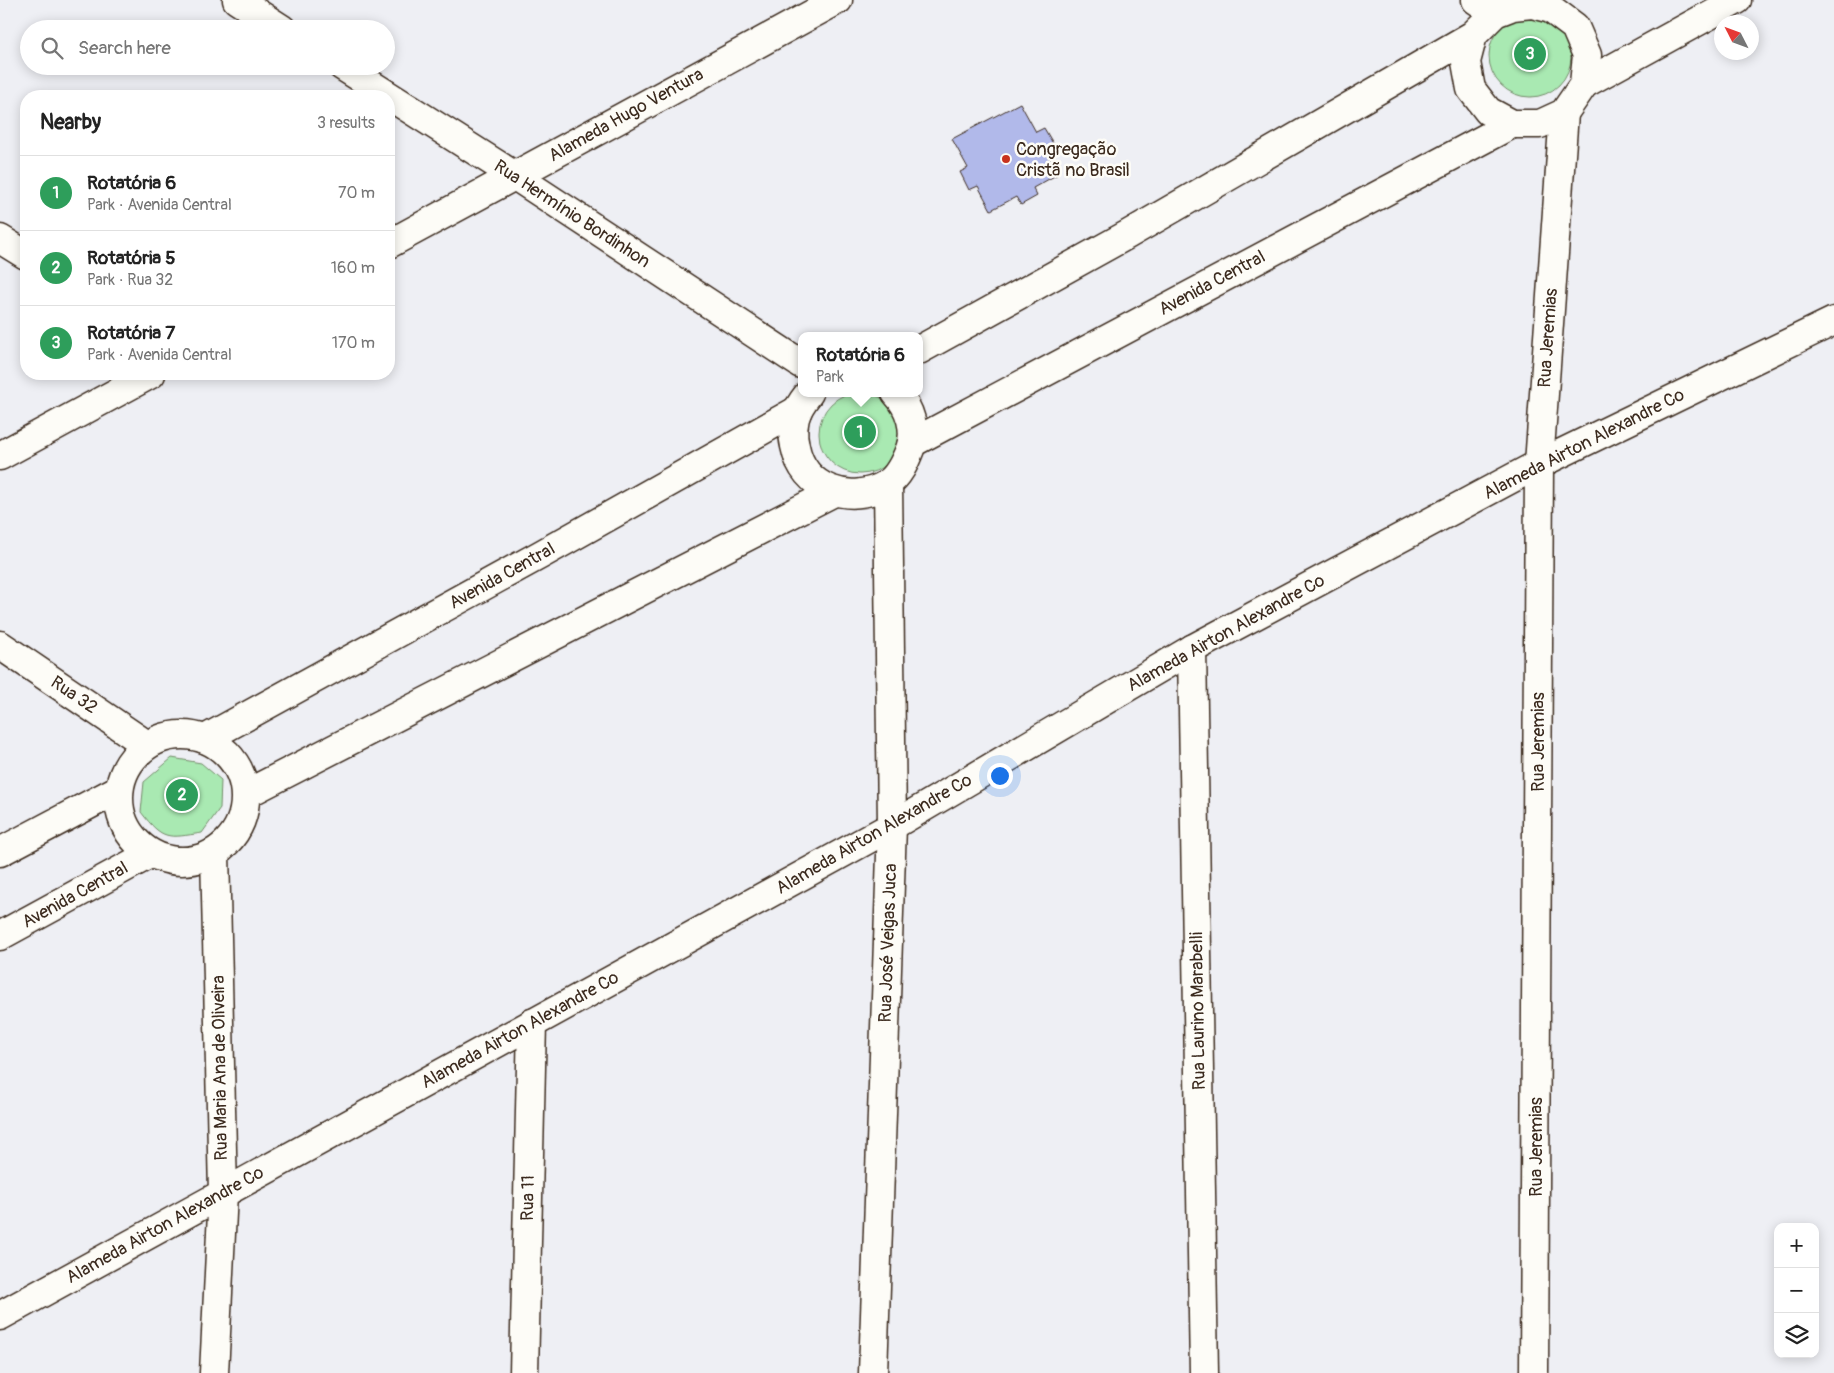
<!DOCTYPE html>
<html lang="en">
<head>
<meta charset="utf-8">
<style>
  :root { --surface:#fff; --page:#f6f6f6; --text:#222; --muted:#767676; --line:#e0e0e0; --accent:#0b8043 }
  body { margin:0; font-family:Pangolin,sans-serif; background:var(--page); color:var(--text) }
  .controls { position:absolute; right:15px; bottom:15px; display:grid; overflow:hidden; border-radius:10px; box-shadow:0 2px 12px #0003 }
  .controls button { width:45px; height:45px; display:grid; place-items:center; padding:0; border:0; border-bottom:1px solid var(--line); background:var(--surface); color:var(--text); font:25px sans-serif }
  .compass { position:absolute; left:1714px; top:15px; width:45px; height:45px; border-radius:50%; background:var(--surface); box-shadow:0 2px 12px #0003; rotate:312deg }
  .you { position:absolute; left:999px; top:775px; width:18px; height:18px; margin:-12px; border:4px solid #fff; border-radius:50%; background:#1a73e8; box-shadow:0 0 0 8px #1a73e833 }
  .badge { display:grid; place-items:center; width:32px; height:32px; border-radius:50%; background:var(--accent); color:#fff; font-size:16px; font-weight:700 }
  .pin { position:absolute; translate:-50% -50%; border:2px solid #fff; box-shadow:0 1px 5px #0006 }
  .popup { position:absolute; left:798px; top:332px; width:125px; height:65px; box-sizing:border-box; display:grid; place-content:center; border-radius:10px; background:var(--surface); filter:drop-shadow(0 1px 4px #0005); font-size:16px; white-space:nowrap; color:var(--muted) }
  .popup b { font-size:19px; color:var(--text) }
  .popup::after { content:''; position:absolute; left:50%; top:100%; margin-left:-10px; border:10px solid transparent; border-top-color:var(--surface) }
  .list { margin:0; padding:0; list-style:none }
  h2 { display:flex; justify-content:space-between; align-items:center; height:65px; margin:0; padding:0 20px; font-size:21px }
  h2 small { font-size:16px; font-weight:400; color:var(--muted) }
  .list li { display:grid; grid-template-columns:32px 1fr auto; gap:15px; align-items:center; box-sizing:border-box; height:75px; padding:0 20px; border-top:1px solid var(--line) }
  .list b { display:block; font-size:19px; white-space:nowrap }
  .list p { margin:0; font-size:16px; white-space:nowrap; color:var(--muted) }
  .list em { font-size:16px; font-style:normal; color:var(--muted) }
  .icon { flex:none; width:28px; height:28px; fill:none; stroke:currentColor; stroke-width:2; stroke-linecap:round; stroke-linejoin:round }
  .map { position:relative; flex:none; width:1834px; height:1373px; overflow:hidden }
  .search { position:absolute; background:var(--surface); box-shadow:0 2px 12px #0003; left:20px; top:20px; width:375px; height:55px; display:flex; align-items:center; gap:12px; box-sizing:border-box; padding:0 18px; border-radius:28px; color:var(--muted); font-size:19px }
  .panel { position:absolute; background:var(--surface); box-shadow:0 2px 12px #0003; left:20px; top:90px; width:375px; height:290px; border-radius:20px }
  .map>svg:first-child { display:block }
  .green { fill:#a9e9b2; stroke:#728a68 }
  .building { fill:#b1b9ea; stroke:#3b2a1e }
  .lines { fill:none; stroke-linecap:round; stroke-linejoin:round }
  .minor-casing { stroke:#3b2a1e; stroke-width:31 }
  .tertiary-casing { stroke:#3b2a1e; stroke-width:31 }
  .minor { stroke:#fdfcf7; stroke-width:28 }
  .tertiary { stroke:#fdfcf7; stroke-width:28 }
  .poi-dot { fill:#c8321e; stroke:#fdfcf7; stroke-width:2 }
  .labels { text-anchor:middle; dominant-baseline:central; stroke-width:5; stroke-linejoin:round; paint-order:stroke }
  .street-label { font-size:18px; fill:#3b2a1e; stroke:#fdfcf7 }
  .poi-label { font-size:18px; fill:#3b2a1e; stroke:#fdfcf7; text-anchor:start }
</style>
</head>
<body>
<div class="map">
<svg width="1834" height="1373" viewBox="0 0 1834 1373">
  <rect width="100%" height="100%" fill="#eeeff4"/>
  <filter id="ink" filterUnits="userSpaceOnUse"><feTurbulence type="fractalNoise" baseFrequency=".02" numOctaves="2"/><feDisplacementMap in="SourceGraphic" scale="10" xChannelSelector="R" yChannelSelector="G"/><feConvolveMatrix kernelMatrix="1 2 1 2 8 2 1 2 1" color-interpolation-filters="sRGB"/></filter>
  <g filter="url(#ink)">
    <g class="green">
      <circle cx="1530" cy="56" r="41"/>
      <circle cx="860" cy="433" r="41"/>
      <path d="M172 758 201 763 221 780 220 808 202 833C168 838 163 841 141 812L144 782Z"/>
    </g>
    <path class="building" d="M1020 103 1036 132 1044 128 1054 145 1045 150 1058 174 1033 188 1037 196 1021 205 1016 197 991 210 978 186 969 190 960 172 968 168 952 139Z"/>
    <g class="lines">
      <g class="minor-casing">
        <g id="minor">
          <path d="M237 0 282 29"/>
          <path d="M1476 0 1495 13"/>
          <path d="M342 66 515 176 801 364"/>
          <path d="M0 239 26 255"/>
          <path d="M389 244 838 0"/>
          <path d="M0 456 151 374"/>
          <path d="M0 645 147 745"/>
          <path d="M1192 649 1204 1373"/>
          <path d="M0 1316 892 826 1192 649 1539 464 1834 321"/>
          <path d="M214 1373 223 1193 215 853"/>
          <path d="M524 1373 532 1023"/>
          <path d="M873 1373 892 826 888 483"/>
          <path d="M1534 1373 1539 464 1564 113"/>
        </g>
      </g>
      <g class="tertiary-casing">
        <g id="tertiary">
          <path d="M1584 84 1737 0"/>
          <path d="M919 350 1127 235 1473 35 1495 13 1513 6 1532 4 1551 9 1575 27 1587 55 1584 84 1564 113 1540 124H1512L1488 111 1471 89 1466 62 1473 35"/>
          <path d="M809 393C805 398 801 404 798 409 793 421 792 434 795 446 803 489 850 506 887 484 899 476 905 462 910 449 917 430 910 408 896 393"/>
          <path d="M912 443 1512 124"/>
          <circle cx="182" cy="798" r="63"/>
          <path d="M205 739 540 555 798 410"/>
          <path d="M246 794 834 492"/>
          <path d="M0 852 119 789"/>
          <path d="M0 936 150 854"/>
        </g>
      </g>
      <use href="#minor" class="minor"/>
      <use href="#tertiary" class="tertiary"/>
    </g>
  </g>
  <circle class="poi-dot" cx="1006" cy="159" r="5"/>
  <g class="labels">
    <g class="street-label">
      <text transform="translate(626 115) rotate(-29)">Alameda Hugo Ventura</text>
      <text transform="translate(572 214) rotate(33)">Rua Hermínio Bordinhon</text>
      <text transform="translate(1212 283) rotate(-28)">Avenida Central</text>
      <text transform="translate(1548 338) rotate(-86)">Rua Jeremias</text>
      <text transform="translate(1584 444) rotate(-27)">Alameda Airton Alexandre Co</text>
      <text transform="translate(502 576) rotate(-29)">Avenida Central</text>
      <text transform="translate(1226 633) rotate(-29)">Alameda Airton Alexandre Co</text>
      <text transform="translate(74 695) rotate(34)">Rua 32</text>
      <text transform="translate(1538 742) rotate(-90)">Rua Jeremias</text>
      <text transform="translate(874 834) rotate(-30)">Alameda Airton Alexandre Co</text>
      <text transform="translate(75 895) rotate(-29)">Avenida Central</text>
      <text transform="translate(888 943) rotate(-88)">Rua José Veigas Juca</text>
      <text transform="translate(1198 1011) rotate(-91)">Rua Laurino Marabelli</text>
      <text transform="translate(520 1030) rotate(-29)">Alameda Airton Alexandre Co</text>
      <text transform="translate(220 1068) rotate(-91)">Rua Maria Ana de Oliveira</text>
      <text transform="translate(1536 1147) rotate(-90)">Rua Jeremias</text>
      <text transform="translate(528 1198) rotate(-89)">Rua 11</text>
      <text transform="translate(165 1225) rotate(-29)">Alameda Airton Alexandre Co</text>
    </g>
    <g class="poi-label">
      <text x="1016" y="149">Congregação<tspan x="1016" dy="21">Cristã no Brasil</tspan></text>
    </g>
  </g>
</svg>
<div class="controls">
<button>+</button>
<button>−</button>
<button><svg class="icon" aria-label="layers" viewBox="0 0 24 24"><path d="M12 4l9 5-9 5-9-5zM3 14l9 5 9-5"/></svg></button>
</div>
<svg class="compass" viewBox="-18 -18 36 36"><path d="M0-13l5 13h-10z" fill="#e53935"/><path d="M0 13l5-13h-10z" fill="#767676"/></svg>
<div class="you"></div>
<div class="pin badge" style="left:860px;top:432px;background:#2e9e5b">1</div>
<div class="popup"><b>Rotatória 6</b>Park</div>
<div class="pin badge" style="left:182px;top:795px;background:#2e9e5b">2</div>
<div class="pin badge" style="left:1530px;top:54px;background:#2e9e5b">3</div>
<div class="search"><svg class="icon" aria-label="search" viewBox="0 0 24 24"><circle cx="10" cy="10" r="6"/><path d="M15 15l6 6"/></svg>Search here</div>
<section class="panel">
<h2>Nearby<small>3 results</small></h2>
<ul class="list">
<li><span class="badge" style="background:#2e9e5b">1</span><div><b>Rotatória 6</b><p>Park · Avenida Central</p></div><em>70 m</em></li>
<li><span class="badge" style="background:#2e9e5b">2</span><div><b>Rotatória 5</b><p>Park · Rua 32</p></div><em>160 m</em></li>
<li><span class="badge" style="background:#2e9e5b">3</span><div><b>Rotatória 7</b><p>Park · Avenida Central</p></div><em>170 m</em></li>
</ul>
</section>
</div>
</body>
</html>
